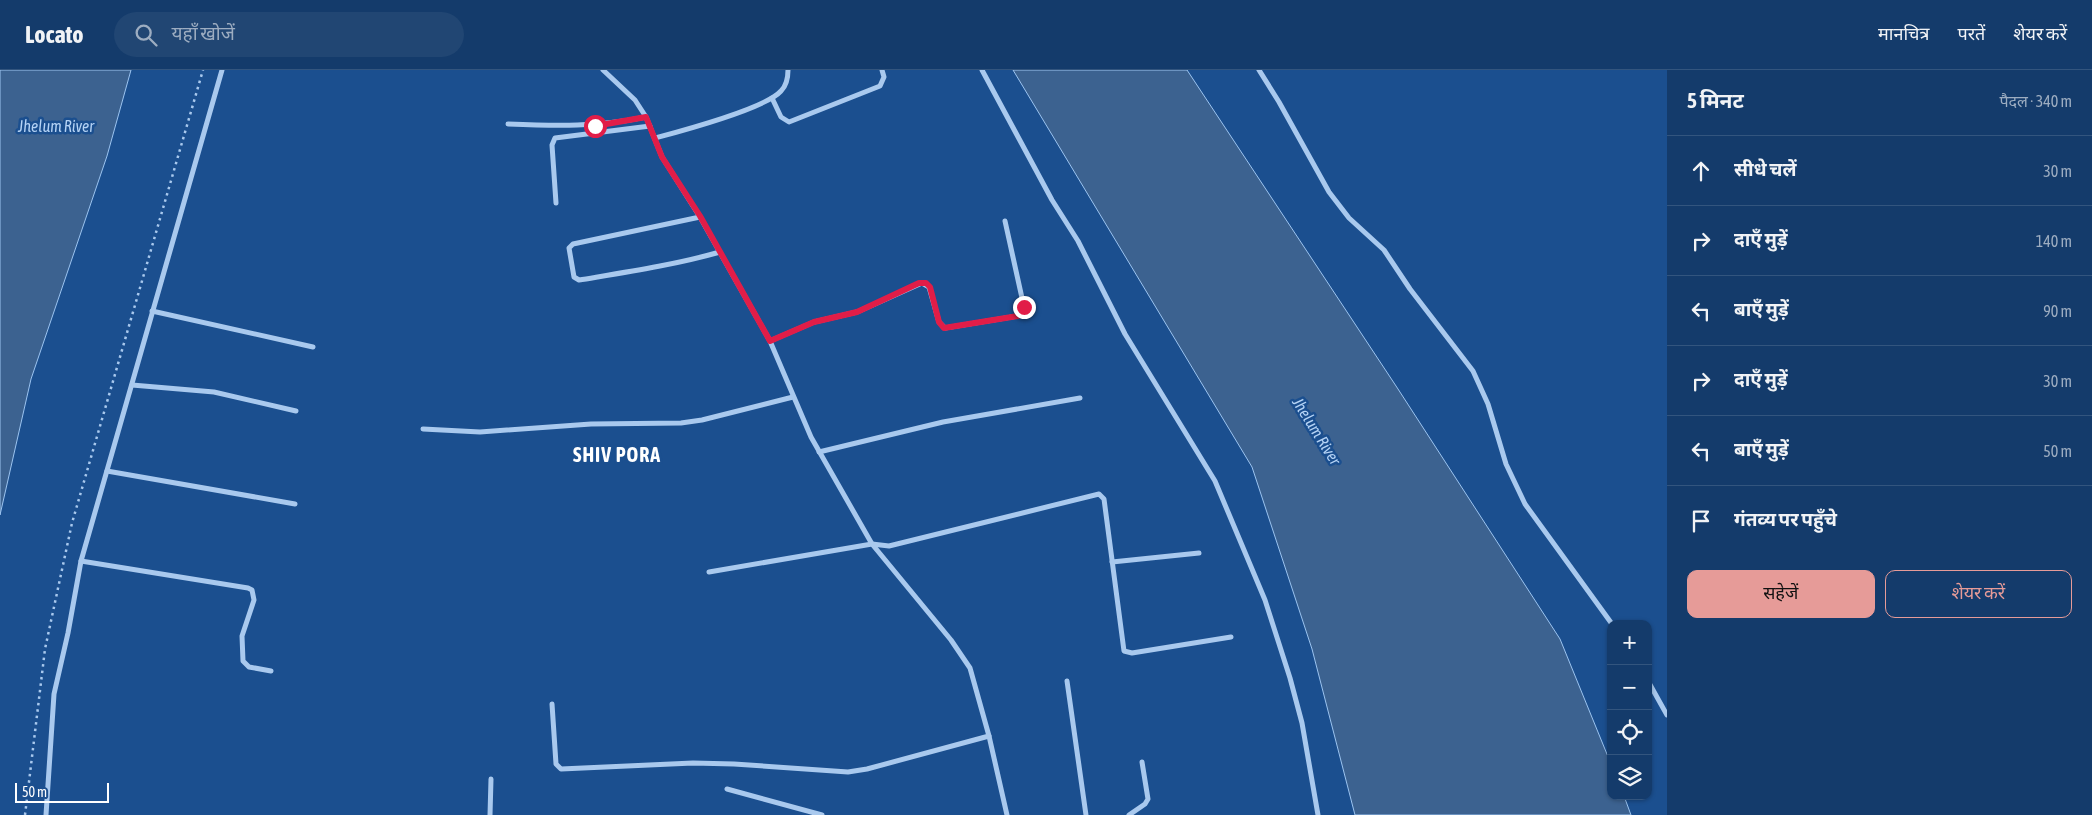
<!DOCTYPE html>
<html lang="hi">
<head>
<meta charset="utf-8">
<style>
  :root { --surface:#143b6b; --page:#214673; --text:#f1f3f6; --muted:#9dadc1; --line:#33557e; --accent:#e69b98 }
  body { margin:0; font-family:"Asap Condensed","Noto Sans Devanagari",sans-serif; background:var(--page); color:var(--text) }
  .controls { position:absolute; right:15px; bottom:15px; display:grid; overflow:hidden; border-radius:10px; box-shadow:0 1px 4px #0004 }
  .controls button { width:45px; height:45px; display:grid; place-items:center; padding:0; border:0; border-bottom:1px solid var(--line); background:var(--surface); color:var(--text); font:25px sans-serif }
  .scale { position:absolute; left:15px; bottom:12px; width:94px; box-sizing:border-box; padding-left:5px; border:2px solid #fff; border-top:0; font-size:14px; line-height:18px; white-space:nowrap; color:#fff; -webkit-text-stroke:4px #1b4f8f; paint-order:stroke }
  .stop { position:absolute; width:15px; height:15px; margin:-11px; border:4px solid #e11d48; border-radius:50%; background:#fff }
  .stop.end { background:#e11d48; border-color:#fff; box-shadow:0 1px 5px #0008 }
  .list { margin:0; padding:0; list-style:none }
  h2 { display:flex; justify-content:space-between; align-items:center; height:65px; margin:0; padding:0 20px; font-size:21px }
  h2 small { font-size:16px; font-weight:400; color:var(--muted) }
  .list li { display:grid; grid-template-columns:32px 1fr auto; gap:15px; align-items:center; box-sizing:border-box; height:70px; padding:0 20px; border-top:1px solid var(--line) }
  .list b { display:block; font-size:19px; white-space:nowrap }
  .list em { font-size:16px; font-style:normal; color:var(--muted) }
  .actions { display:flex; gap:10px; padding:15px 20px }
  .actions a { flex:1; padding:11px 0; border:1px solid var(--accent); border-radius:10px; text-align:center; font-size:18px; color:var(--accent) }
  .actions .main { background:var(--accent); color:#111 }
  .icon { flex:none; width:28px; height:28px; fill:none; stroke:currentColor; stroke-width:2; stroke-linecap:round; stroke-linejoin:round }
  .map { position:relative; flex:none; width:1667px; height:745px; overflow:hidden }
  header { display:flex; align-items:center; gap:30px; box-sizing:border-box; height:70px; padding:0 25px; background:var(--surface); border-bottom:1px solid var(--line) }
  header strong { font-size:24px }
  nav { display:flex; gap:28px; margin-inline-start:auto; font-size:18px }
  .search { width:350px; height:45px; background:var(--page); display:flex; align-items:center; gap:12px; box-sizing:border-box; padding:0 18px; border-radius:28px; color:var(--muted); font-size:19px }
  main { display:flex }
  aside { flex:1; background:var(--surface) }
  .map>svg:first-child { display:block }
  .water { fill:#3c6290; stroke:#9cc4f0 }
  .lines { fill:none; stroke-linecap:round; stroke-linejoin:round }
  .path { stroke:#a9c9ee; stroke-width:2.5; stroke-dasharray:2.5 4; stroke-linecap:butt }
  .minor { stroke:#a9c9ee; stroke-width:5 }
  .route { stroke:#e11d48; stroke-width:6 }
  .labels { text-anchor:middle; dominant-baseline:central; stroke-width:5; stroke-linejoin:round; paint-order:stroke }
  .water-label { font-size:16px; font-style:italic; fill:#b5d3f5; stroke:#1b4f8f }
  .district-label { font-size:20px; font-weight:bold; letter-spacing:1px; fill:#fff; stroke:#1b4f8f }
</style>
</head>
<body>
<header>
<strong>Locato</strong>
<div class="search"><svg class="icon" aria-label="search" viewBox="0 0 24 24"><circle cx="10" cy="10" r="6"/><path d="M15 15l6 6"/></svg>यहाँ खोजें</div>
<nav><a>मानचित्र</a><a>परतें</a><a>शेयर करें</a></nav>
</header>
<main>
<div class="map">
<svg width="1667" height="745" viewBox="0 0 1667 745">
  <rect width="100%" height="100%" fill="#1b4f8f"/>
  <g class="water">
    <path d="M0 0H131L107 86 31 309 0 445Z"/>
    <path d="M1013 0H1187L1398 319 1560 569 1611 694V726H1624L1631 745H1355L1312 579 1252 397Z"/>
  </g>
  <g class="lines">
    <path class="path" d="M25 745 45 579 72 453 203 0"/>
    <g class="minor">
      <path d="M603 0 635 30 646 47 662 87 700 147 770 271 811 367 872 474 951 570 970 598 989 666 1007 745"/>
      <path d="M982 0 1052 130 1078 171 1125 264 1215 411 1265 530 1290 608 1302 653 1318 745"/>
      <path d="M1259 0 1279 32 1329 122 1349 148 1384 180 1410 219 1473 301 1488 334 1506 394 1525 434 1612 554"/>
      <path d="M772 28 781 47 789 52 880 16 884 7 882 0"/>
      <path d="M508 54C557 56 598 57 646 47"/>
      <path d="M655 68C681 61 765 39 781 21 787 15 788 8 788 0"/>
      <path d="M556 133 552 75 555 68 650 56"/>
      <path d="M700 147 573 174 569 178 574 207 579 210C627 202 674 195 720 182"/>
      <path d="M152 241 313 277"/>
      <path d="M770 271 814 252 857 242 922 213 929 217 939 252 945 258 1018 246 1024 241V237L1005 151"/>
      <path d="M132 315 214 322 296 341"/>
      <path d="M423 359 480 362 591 354 681 353 702 350 793 327"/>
      <path d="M819 382 943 352 1080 328"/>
      <path d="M107 401 295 434"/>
      <path d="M81 491 248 518 252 520 254 530 242 566 243 591 249 597 271 601"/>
      <path d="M1112 492 1199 483"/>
      <path d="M709 502 872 474 889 476 1099 424 1104 429 1124 581 1132 583 1231 567"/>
      <path d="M1067 611 1086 745"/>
      <path d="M1648 611 1667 645"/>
      <path d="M552 634 556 694 561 699 693 693 734 694 848 702 867 699 989 666"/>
      <path d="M727 719 822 745"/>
      <path d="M46 745 54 624 68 563 81 491 222 0"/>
      <path d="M490 745 491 709"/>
      <path d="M1129 745 1145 734 1148 729 1142 692"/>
    </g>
  </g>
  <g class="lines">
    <path class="route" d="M595 56 646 47 662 87 700 146 770 271 814 252 857 242 919 213H926L930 217 939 252 944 258 1018 246 1024 240V237"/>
  </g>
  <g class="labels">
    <g class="water-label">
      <text x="56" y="56">Jhelum River</text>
      <text transform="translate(1317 361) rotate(58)">Jhelum River</text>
    </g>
    <g class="district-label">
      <text x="617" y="384">SHIV PORA</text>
    </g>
  </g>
</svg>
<div class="controls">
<button>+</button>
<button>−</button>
<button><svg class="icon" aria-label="locate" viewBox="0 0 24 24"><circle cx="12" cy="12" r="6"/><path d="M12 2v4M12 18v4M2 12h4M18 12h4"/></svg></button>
<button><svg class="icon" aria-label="layers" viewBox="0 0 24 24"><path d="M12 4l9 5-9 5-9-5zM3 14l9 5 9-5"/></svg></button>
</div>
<div class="scale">50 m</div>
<div class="stop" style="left:595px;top:56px"></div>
<div class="stop end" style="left:1024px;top:237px"></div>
</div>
<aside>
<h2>5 मिनट<small>पैदल · 340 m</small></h2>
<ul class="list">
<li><svg class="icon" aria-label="ahead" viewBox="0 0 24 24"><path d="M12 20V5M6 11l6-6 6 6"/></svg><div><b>सीधे चलें</b></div><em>30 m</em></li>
<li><svg class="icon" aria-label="right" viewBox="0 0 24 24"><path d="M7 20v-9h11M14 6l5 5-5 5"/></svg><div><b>दाएँ मुड़ें</b></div><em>140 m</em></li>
<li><svg class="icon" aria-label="left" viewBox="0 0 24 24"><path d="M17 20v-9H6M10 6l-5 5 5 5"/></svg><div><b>बाएँ मुड़ें</b></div><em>90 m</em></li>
<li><svg class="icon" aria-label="right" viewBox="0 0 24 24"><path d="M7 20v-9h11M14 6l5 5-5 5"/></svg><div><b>दाएँ मुड़ें</b></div><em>30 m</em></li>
<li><svg class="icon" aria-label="left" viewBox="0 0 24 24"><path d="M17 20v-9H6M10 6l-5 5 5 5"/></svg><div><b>बाएँ मुड़ें</b></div><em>50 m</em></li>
<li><svg class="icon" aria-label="arrive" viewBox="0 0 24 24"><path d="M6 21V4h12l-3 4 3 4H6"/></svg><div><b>गंतव्य पर पहुँचे</b></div></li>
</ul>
<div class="actions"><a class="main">सहेजें</a><a>शेयर करें</a></div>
</aside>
</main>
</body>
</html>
